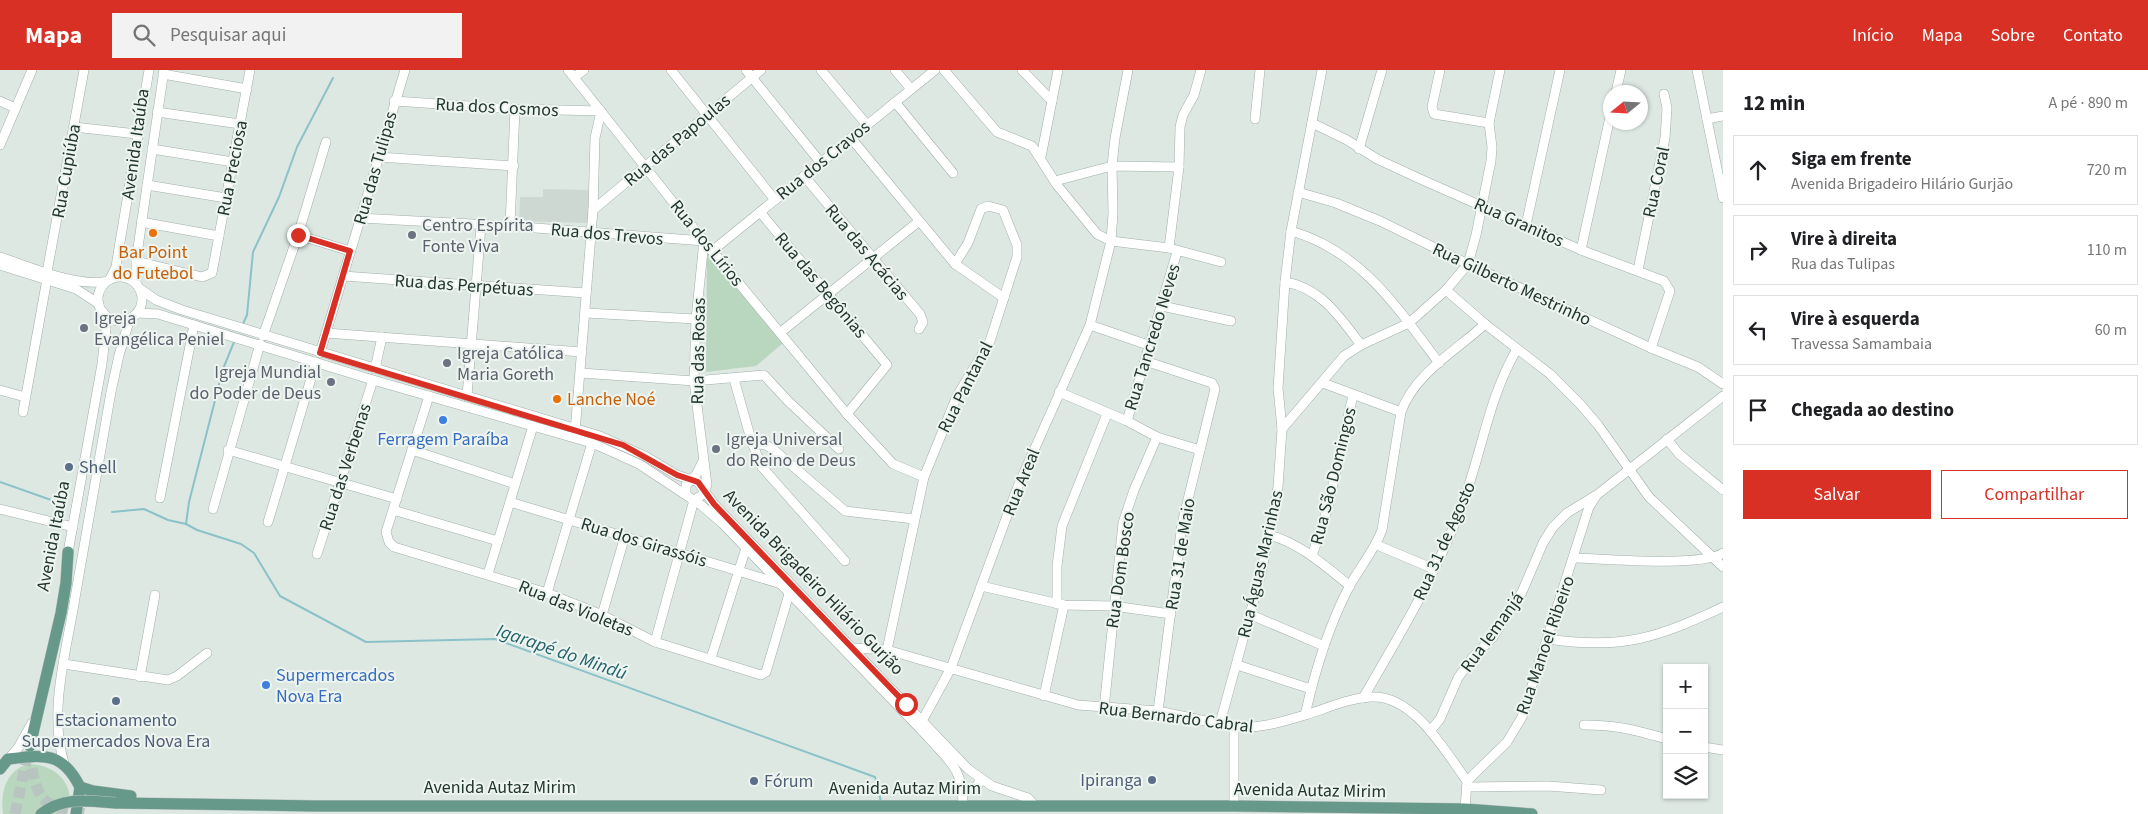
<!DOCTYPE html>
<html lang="pt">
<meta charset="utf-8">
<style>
body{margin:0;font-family:"Source Sans 3",sans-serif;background:#f2f2f2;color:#202124}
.controls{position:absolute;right:15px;bottom:15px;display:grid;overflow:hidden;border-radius:0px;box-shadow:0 1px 4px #0004}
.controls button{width:45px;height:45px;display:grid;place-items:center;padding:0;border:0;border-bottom:1px solid #e0e0e0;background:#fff;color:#202124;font:25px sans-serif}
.compass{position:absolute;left:1603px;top:15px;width:45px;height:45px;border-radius:50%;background:#fff;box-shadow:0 1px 4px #0004;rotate:252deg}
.stop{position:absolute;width:15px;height:15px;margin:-11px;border:4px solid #d93025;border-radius:50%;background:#fff}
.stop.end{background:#d93025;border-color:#fff;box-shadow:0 1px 5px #0008}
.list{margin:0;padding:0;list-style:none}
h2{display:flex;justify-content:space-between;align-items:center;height:65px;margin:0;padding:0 20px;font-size:21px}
h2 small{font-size:16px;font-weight:400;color:#757577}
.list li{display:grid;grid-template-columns:32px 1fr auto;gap:15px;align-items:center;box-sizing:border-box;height:70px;margin:0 10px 10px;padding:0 10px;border:1px solid #e0e0e0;border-radius:0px}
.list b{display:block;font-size:19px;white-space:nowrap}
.list p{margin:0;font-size:16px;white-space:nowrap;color:#757577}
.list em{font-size:16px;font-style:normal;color:#757577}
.actions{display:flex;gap:10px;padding:15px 20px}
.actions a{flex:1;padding:11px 0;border:1px solid #d93025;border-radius:0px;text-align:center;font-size:18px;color:#d93025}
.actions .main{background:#d93025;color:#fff}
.icon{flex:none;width:28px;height:28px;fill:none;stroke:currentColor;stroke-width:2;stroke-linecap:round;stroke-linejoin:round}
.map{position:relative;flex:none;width:1723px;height:744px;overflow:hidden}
header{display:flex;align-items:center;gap:30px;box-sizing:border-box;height:70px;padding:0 25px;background:#d93025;color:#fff}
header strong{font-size:24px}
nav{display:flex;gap:28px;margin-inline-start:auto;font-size:18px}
.search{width:350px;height:45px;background:#f2f2f2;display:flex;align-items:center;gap:12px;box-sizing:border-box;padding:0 18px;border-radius:0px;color:#757577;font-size:19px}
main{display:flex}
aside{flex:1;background:#fff}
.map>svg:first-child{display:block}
</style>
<header>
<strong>Mapa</strong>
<div class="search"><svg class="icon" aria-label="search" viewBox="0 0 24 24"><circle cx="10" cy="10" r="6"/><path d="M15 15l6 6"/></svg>Pesquisar aqui</div>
<nav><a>Início</a><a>Mapa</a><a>Sobre</a><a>Contato</a></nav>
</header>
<main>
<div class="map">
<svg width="1723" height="744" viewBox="0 0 1723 744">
<rect width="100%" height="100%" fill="#dee8e3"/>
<path fill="#cdd8d2" d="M543 119 588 120V153L519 151 520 127H543Z"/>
<g fill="#b9d7bf">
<path d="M712 182 783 273 756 296 706 302 707 183Z"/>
<path d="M27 694C55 693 79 716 66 744H3C0 721 6 702 27 694Z"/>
</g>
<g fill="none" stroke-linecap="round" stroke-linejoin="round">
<g stroke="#8bc2c8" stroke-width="2">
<path d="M242 256 247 245 253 182 279 127 297 77 333 8"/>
<path d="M0 412 54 431 63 430"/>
<path d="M112 442 144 439 168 450 186 454 197 460 241 474 254 483 280 526 366 572 495 569 875 707 881 732"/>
<path d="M186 454 189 432 223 299 234 272"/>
</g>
<g stroke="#b8c4bf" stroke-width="11" stroke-dasharray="11 5.5" stroke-linecap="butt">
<path d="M29 682C37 728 38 737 87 744"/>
<path d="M15 744 27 687"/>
</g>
<g stroke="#a2afa9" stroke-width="10">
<g id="minor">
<path d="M568 0 704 171 847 344 893 394 924 407"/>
<path d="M671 0 775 130"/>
<path d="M746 0 821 93"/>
<path d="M821 0 867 55"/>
<path d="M895 0 911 19"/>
<path d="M944 0 997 62 1032 76 1057 115 1097 164 1111 171 1169 178 1221 192"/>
<path d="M1022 0 1052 31"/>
<path d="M1440 0 1432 37 1434 44 1489 53"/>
<path d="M1697 0 1723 128"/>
<path d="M163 4 247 19"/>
<path d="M574 7 584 0"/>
<path d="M1616 22 1621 0"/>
<path d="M0 31 15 38"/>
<path d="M394 31 515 39 601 41 595 68 593 140 575 362"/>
<path d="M895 32 953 103"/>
<path d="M157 42 240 54"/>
<path d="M1255 49 1260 0"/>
<path d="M1707 49 1723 46"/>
<path d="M1312 53 1347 70 1377 89 1418 108 1581 180 1664 211 1670 221 1651 278"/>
<path d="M74 57 137 64"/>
<path d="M851 68 955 194 1004 228"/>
<path d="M0 75 32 0"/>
<path d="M152 79 233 92"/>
<path d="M1359 79 1382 0"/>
<path d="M378 87 514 96"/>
<path d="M1041 87 1058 0"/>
<path d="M804 106 920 244 923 252 919 259"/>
<path d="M1055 111 1112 96 1179 97"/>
<path d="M147 115 226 128"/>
<path d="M1298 122 1336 133 1380 151 1468 194 1651 278 1698 297 1723 314"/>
<path d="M593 140 761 0"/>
<path d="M760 142 887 295 847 344"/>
<path d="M360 148 510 156 704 171 696 249 694 311 707 415 702 425 694 430 655 572"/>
<path d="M141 152 219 166"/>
<path d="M1526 155 1560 0"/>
<path d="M510 156 515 39"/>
<path d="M1291 161C1361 181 1397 237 1439 293"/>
<path d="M298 165 350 181"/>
<path d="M1169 178 1179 97 1180 57 1183 45 1194 25 1201 0"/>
<path d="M1581 180 1610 47"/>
<path d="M712 181 935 0"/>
<path d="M0 187C28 196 78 218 107 211"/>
<path d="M136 191 202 207 212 203 250 0"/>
<path d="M0 195 76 219 99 234"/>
<path d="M1638 200 1665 68 1667 38 1664 24"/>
<path d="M47 202 84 0"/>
<path d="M343 206 586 223"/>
<circle cx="120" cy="229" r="22"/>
<path d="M110 209 116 197 119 178 149 0"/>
<path d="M1285 212C1321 218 1340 247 1361 275"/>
<path d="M136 213V191L164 0"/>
<path d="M139 218 156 230 182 240 600 366 645 386 677 405 698 412 714 434 968 699 992 716 1028 728 1035 736"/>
<path d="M1446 220 1485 254 1550 304 1580 334 1598 355 1649 427 1723 497"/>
<path d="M1162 236 1231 251"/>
<path d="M137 243 158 244 373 310 592 373 639 394 701 435 722 453 928 667C951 693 963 699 963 736"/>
<path d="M586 243 696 249"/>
<path d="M1090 255 1148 275"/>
<path d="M781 262 918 152"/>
<path d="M326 263 582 282"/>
<path d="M263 266 298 165 326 72"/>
<path d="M320 283 405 0"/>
<path d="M1145 291 1212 313 1215 319 1182 454 1158 641"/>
<path d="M375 299 382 267"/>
<path d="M581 303 694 311 764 305 788 331 839 379"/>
<path d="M734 309 752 373 762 397 845 491"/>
<path d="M1323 313 1401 342"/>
<path d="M0 320 25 327"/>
<path d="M1059 322 1127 351 1157 367 1200 380"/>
<path d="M429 326 386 462 389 472 394 477 547 523 602 545 655 572 761 605 766 602 789 524"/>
<path d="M467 326 481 156"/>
<path d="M23 342 47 209"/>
<path d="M1127 351 1177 182"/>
<path d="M1282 359 1344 286 1361 275 1409 253 1446 220 1468 194 1476 165 1491 91 1492 77 1489 53 1500 0"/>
<path d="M1667 369 1679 384 1723 420"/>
<path d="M752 373 766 375 774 380 845 441 914 449"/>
<path d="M228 380 397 429"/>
<path d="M412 380 515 414"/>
<path d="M686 424V415L696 405 703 391"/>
<path d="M160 428 194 255"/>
<path d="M510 432 778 513"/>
<path d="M0 439 73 457"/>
<path d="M213 439 260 274"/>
<path d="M393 440 498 471"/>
<path d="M268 452 316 292"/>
<path d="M1270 465C1301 474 1325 496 1350 516"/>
<path d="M1377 475 1434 499"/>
<path d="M317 484 373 310"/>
<path d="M1312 486 1328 437 1353 325"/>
<path d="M67 488 102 294 106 259 103 242"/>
<path d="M1575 488C1606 489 1701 497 1723 483"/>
<path d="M488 504 533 356"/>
<path d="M981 516 1064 535 1113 536 1171 544"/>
<path d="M547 523 592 373"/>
<path d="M1057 534V496L1062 456 1107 344"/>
<path d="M1249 544 1324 576"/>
<path d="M602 545 625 466"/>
<path d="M1548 569C1622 580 1657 568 1723 537"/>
<path d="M854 578 887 580 1078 635 1158 641 1234 657C1260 659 1281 652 1305 645 1325 639 1349 628 1371 627 1413 624 1445 681 1467 711L1465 739"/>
<path d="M887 580 924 407 957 326 990 271 1017 187V175L1003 140 988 136 981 139 968 173 955 194"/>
<path d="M711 588 746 478"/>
<path d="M64 594 168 610 177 606 207 583"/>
<path d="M1237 595 1311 619"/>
<path d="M140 607 155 525"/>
<path d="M1044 626 1064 535"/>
<path d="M1363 628C1398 568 1434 508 1459 443 1481 389 1487 330 1517 279"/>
<path d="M1104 639 1123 453 1134 420 1157 367"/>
<path d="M1305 645C1315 601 1328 557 1349 517 1360 497 1374 481 1382 460L1401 342C1415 303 1456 281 1485 254"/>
<path d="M922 651 951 598 1018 416 1090 255 1111 171 1113 143 1112 96 1115 68 1128 0"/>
<path d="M1220 653 1261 504 1278 417 1282 359 1278 318 1285 212 1291 161 1322 0"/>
<path d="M1584 655C1618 655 1635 660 1667 669"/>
<path d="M1430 661 1440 649 1458 608 1472 588 1493 567 1522 522 1543 473 1553 457 1567 443 1598 424 1723 326"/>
<path d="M1704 677 1723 680"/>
<path d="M8 689 18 678 32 653"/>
<path d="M64 693C48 641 67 579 75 528 87 459 99 391 111 322L119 285 130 248"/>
<path d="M1467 711 1507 672 1522 647 1589 437 1596 426"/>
<path d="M1468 717 1548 716 1601 720"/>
<path d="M963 719H974L979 713V708"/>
<path d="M1234 736V657"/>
</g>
</g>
<g stroke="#bcc3c1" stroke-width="12">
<g id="major">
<path d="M30 676 61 543 66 513 68 482"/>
<path d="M0 699 8 689C44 685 62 681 80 717L76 744"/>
<path d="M80 717 93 721 131 726"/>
<path d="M116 733 316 736H1234L1465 739 1532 744"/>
</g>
</g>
<use href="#minor" stroke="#fff" stroke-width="9"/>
<use href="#major" stroke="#67998a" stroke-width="11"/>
<g stroke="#bcc3c1" stroke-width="12" stroke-linecap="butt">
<path id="major-bridge" d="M41 744C64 726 89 731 116 733"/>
</g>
<use href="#major-bridge" stroke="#67998a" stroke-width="11"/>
</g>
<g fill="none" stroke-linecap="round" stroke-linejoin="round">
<path stroke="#d93025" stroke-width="6" d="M298 165 350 181 320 283 623 375 677 405 698 412 714 434 906 634"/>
</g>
<g fill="#e8710a" stroke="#eef5f1" stroke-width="2">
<circle cx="153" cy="163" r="5"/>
<circle cx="557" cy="329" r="5"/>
</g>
<g fill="#6b7280" stroke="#eef5f1" stroke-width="2">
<circle cx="412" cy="165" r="5"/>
<circle cx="84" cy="258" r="5"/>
<circle cx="447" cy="293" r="5"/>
<circle cx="331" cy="312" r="5"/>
<circle cx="716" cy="379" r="5"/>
</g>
<g fill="#3f7fe0" stroke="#eef5f1" stroke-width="2">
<circle cx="443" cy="350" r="5"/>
<circle cx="266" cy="615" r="5"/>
</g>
<g fill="#5c6f8a" stroke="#eef5f1" stroke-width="2">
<circle cx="69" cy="397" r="5"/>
<circle cx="116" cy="631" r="5"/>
<circle cx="1152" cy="710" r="5"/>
<circle cx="754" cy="711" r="5"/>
</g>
<g text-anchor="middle" stroke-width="4" stroke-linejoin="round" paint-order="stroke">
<g font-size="18" fill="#21362f" stroke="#eef5f1">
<text transform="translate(497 37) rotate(3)" y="6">Rua dos Cosmos</text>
<text transform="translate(677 70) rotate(-40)" y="6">Rua das Papoulas</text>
<text transform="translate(135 74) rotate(-82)" y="6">Avenida Itaúba</text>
<text transform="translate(823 90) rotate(-39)" y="6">Rua dos Cravos</text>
<text transform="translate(232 98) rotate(-79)" y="6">Rua Preciosa</text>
<text transform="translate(375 98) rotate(-74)" y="6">Rua das Tulipas</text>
<text transform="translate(66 101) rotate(-80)" y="6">Rua Cupiúba</text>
<text transform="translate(1656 112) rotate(-78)" y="6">Rua Coral</text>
<text transform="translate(1519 152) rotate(24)" y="6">Rua Granitos</text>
<text transform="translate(607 164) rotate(5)" y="6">Rua dos Trevos</text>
<text transform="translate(707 173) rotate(51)" y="6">Rua dos Lírios</text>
<text transform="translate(867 182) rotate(50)" y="6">Rua das Acácias</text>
<text transform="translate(1512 214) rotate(25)" y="6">Rua Gilberto Mestrinho</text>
<text transform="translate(464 215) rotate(4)" y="6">Rua das Perpétuas</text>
<text transform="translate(821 215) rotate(50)" y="6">Rua das Begônias</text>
<text transform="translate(1152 267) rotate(-73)" y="6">Rua Tancredo Neves</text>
<text transform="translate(698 281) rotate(-89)" y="6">Rua das Rosas</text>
<text transform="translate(965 317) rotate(-63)" y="6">Rua Pantanal</text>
<text transform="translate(345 397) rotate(-72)" y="6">Rua das Verbenas</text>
<text transform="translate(1333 406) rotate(-76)" y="6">Rua São Domingos</text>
<text transform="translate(1021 412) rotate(-68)" y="6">Rua Areal</text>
<text transform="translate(53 466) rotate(-79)" y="6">Avenida Itaúba</text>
<text transform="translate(1444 471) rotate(-66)" y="6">Rua 31 de Agosto</text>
<text transform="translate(644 472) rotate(17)" y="6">Rua dos Girassóis</text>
<text transform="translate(1180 484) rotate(-81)" y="6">Rua 31 de Maio</text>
<text transform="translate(1260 494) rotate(-77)" y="6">Rua Águas Marinhas</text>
<text transform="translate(1120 500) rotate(-82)" y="6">Rua Dom Bosco</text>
<text transform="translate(814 512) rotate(46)" y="6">Avenida Brigadeiro Hilário Gurjão</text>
<text transform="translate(576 538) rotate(22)" y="6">Rua das Violetas</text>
<text transform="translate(1492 562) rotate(-54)" y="6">Rua Iemanjá</text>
<text transform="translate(1545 575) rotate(-71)" y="6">Rua Manoel Ribeiro</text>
<text transform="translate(1176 647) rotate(7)" y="6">Rua Bernardo Cabral</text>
<text x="500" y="723">Avenida Autaz Mirim</text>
<text x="905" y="724">Avenida Autaz Mirim</text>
<text transform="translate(1310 720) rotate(1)" y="6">Avenida Autaz Mirim</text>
</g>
<g font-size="18" fill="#5b616d" stroke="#eef5f1" text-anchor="start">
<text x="422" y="161">Centro Espírita<tspan x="422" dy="21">Fonte Viva</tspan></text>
<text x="94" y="254">Igreja<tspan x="94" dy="21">Evangélica Peniel</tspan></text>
<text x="457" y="289">Igreja Católica<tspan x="457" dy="21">Maria Goreth</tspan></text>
<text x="321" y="308" text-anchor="end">Igreja Mundial<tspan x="321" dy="21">do Poder de Deus</tspan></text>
<text x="726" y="375">Igreja Universal<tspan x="726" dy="21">do Reino de Deus</tspan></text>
</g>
<g font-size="18" fill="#c56008" stroke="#eef5f1">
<text x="153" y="188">Bar Point<tspan x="153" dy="21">do Futebol</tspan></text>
<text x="567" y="335" text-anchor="start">Lanche Noé</text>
</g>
<g font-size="18" fill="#366cbe" stroke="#eef5f1">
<text x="443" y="375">Ferragem Paraíba</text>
<text x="276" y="611" text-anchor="start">Supermercados<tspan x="276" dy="21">Nova Era</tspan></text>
</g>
<g font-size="18" fill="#4e5e75" stroke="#eef5f1" text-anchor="start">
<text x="79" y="403">Shell</text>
<text x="116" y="656" text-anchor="middle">Estacionamento<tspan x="116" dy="21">Supermercados Nova Era</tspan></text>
<text x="1142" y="716" text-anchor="end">Ipiranga</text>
<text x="764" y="717">Fórum</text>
</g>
<g font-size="19" font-style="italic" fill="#22626b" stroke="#eef5f1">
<text transform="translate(562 581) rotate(19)" y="7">Igarapé do Mindú</text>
</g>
</g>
</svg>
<div class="controls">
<button>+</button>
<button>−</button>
<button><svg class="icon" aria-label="layers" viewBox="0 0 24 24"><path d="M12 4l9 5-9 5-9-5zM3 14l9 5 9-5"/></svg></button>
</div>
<svg class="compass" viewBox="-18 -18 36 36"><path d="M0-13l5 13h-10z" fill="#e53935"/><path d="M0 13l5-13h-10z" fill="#757577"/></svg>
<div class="stop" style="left:906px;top:634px"></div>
<div class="stop end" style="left:298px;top:165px"></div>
</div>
<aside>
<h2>12 min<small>A pé · 890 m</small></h2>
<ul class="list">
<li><svg class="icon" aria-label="ahead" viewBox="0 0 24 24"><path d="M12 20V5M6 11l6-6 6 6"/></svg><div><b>Siga em frente</b><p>Avenida Brigadeiro Hilário Gurjão</p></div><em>720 m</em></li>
<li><svg class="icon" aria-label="right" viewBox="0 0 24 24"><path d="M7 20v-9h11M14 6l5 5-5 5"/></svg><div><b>Vire à direita</b><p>Rua das Tulipas</p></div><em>110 m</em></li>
<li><svg class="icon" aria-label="left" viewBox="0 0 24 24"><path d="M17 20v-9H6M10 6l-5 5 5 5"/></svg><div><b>Vire à esquerda</b><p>Travessa Samambaia</p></div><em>60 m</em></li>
<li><svg class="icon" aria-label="arrive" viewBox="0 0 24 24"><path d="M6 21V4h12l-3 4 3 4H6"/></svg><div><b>Chegada ao destino</b></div></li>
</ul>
<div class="actions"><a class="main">Salvar</a><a>Compartilhar</a></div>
</aside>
</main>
